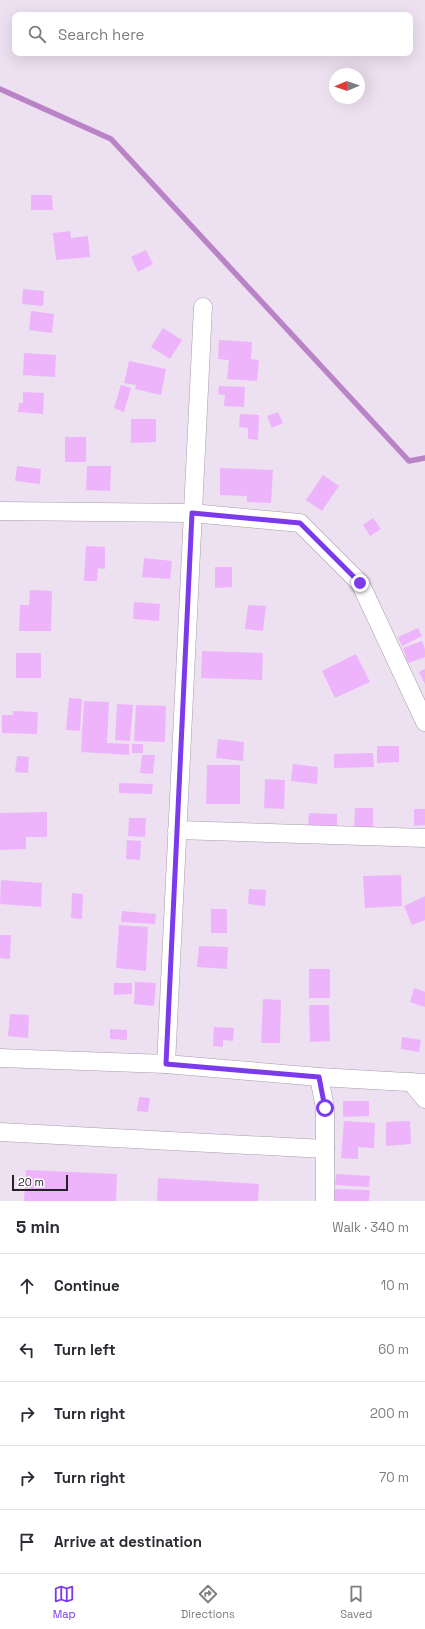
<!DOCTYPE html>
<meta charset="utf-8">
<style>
body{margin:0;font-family:"Space Grotesk",sans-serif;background:#f2f2f3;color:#2b2b33}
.compass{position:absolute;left:329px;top:68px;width:36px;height:36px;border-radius:50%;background:#fff;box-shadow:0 4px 16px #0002;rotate:268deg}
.scale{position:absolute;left:12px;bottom:10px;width:56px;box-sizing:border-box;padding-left:4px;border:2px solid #262128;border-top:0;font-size:11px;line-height:14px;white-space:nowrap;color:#262128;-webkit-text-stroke:3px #fff;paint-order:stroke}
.stop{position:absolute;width:12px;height:12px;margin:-9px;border:3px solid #7c3aed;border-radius:50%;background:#fff}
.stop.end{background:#7c3aed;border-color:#fff;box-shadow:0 1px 4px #0008}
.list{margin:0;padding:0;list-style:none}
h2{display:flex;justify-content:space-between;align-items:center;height:52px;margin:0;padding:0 16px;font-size:17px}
h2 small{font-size:13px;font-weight:400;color:#7c7c81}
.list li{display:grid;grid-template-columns:26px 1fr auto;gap:12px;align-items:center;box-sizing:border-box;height:64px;padding:0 16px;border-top:1px solid #e1e1e2}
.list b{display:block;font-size:15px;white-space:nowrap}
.list em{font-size:13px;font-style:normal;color:#7c7c81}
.icon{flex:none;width:22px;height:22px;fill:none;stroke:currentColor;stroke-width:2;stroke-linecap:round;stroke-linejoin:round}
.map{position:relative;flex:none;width:425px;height:1201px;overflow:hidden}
.search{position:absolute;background:#fff;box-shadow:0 4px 16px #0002;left:12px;right:12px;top:12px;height:44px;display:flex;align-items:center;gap:10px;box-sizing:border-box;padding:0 14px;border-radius:8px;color:#7c7c81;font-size:15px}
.sheet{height:372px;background:#fff}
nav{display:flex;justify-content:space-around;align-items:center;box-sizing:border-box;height:56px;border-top:1px solid #e1e1e2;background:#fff;font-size:11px;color:#7c7c81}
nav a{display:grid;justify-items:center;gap:2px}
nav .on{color:#7c3aed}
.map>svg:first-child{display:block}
</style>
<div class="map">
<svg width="425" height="1201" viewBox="0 0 425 1201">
<rect width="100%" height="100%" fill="#ede0f1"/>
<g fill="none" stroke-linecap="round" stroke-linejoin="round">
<path stroke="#ba83c7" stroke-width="5.5" d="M0 89 111 139 409 461 425 458"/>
</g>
<g fill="#edb4fb">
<path d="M31 195H52L53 210H31Z"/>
<path d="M70 231 71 238 88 236 90 257 56 260 53 233Z"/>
<path d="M146 250 153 264 138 272 131 257Z"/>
<path d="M23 289 44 291 43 306 22 304Z"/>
<path d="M31 311 54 314 52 333 29 330Z"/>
<path d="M163 328 182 340 170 359 151 347Z"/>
<path d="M219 340 252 342 251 359 259 360 257 381 227 379 229 360 218 359Z"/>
<path d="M24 353 56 355 55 377 23 375Z"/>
<path d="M129 361 166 369 161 395 135 389 136 385 124 383Z"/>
<path d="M121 385 131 388 124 412 114 408Z"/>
<path d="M219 386 245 387 244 407 224 406 225 395 218 394Z"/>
<path d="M23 392 44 393 43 414 18 412 19 403H23Z"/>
<path d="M278 412 283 423 272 428 267 416Z"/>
<path d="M240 414 259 415 258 440 248 439V428L239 427Z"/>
<path d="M131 419H156V442L131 443Z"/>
<rect x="65" y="437" width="21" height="25"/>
<path d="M17 466 41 469 40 484 15 481Z"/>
<path d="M87 466H111L110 491 86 490Z"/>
<path d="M220 468 273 470 271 503 247 502V496L220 495Z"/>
<path d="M323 475 339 486 322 511 306 500Z"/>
<path d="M373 518 381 529 370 536 363 525Z"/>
<path d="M86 546 105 547V569L98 568 97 581H84Z"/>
<path d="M144 558 172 561 170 579 142 577Z"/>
<path d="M215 567H232V587L215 588Z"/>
<path d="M30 590 52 591 51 631H19L20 605H29Z"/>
<path d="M134 602 160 604 159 621 133 619Z"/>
<path d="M248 605 266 606 263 631 245 629Z"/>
<path d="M418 628 422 636 402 646 398 637Z"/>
<path d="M422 641 425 649V657L408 663 403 648Z"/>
<path d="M202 651 263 653 262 680 201 678Z"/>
<rect x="16" y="653" width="25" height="25"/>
<path d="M356 654 370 682 335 698 322 671Z"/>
<path d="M425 669V684L419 672Z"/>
<path d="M69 698 82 699 80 731 66 730Z"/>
<path d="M84 701 109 702 107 743 129 744V755L81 752Z"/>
<path d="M117 704 133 705 130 741 115 740Z"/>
<path d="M136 705 166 706 165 742 134 741Z"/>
<path d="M13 711 38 712 37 734 2 733V715H13Z"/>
<path d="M218 739 244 742 243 761 216 758Z"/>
<rect x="132" y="744" width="11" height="9"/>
<path d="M377 746H399V762L377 763Z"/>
<path d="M373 753 374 767 334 768V754Z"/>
<path d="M142 755H155L153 774 140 773Z"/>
<path d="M17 756 29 757 28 773 15 772Z"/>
<path d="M293 764 318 767 317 784 291 781Z"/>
<path d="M207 765H240V804H206Z"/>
<path d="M265 779 285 780 284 809 264 808Z"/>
<path d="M119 783 153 784 152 794 119 793Z"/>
<path d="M355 808H373V830H354Z"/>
<path d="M414 809H425V825L414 826Z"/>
<path d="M47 812V837H26V849L0 850V813Z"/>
<path d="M309 813 337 814V828L308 826Z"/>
<path d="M129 818H146L145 837 128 836Z"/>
<path d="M127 840 141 841 140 860 126 859Z"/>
<path d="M401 875 402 906 365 908 363 876Z"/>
<path d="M1 880 42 883 41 907 0 904Z"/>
<path d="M249 889 266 890 265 906 248 904Z"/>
<path d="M72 893 83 894 82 919 71 918Z"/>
<path d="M425 896V920L412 925 404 906Z"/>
<rect x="211" y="909" width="16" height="24"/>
<path d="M122 911 156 914 155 924 121 922Z"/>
<path d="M119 925 148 927 146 971 116 968Z"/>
<path d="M0 935H11L10 959 0 958Z"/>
<path d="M199 946 228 947 227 969 197 967Z"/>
<rect x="309" y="969" width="21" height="29"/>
<path d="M135 982 156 983 154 1006 134 1004Z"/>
<path d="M114 983H132V994L114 995Z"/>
<path d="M414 988 425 992V1007L410 1002Z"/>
<path d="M263 999 281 1000 280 1043H261Z"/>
<path d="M309 1005H329L330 1041 310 1042Z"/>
<path d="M10 1014 29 1015 28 1038 8 1036Z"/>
<path d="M214 1027 234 1028 233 1041 223 1040V1047L213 1046Z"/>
<path d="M110 1029 127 1030V1040L110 1039Z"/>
<path d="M402 1037 421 1040 419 1052 401 1049Z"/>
<path d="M139 1097 150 1098 148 1112 137 1111Z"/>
<path d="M343 1101H369V1116L343 1117Z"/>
<path d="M344 1121 375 1123 374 1148 358 1147V1159L341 1158Z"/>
<path d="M410 1121 411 1144 386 1146V1122Z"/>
<path d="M26 1170 117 1174 116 1201H24Z"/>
<path d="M336 1174 370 1176 369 1187 335 1185Z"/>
<path d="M158 1178 259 1184 258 1201H157Z"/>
<path d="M335 1189 370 1190 369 1201H334Z"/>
</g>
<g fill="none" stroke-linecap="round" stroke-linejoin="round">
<g stroke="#a89cab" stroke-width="19">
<g id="minor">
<path d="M0 511 192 513 300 523 360 583 425 722"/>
<path d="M177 830 425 838"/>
<path d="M0 1058 166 1064 319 1077 425 1083"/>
<path d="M166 1064 203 307"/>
<path d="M319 1077 325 1108V1201"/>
<path d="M411 1082 425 1099"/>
<path d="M0 1132 325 1149"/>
</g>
</g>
<use href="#minor" stroke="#fff" stroke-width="18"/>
</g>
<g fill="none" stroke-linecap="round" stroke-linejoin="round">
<path stroke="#7c3aed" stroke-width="5" d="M325 1108 319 1077 166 1064 192 513 300 523 360 583"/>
</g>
</svg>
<svg class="compass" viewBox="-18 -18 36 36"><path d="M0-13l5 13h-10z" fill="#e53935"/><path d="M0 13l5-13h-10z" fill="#7c7c81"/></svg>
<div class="scale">20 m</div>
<div class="stop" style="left:325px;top:1108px"></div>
<div class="stop end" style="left:360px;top:583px"></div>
<div class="search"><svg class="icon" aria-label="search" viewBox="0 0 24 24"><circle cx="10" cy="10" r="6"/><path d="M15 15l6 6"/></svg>Search here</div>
</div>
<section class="sheet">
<h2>5 min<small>Walk · 340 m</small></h2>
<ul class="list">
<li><svg class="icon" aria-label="ahead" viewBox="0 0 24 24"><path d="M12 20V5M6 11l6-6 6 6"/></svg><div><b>Continue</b></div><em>10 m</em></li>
<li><svg class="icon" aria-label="left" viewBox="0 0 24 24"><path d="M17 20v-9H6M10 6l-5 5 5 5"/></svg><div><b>Turn left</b></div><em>60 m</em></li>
<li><svg class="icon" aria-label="right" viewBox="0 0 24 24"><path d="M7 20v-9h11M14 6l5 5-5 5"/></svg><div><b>Turn right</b></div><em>200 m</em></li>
<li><svg class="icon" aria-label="right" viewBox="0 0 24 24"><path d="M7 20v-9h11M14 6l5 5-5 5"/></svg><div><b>Turn right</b></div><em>70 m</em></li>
<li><svg class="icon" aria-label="arrive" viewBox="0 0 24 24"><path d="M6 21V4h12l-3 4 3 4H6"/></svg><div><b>Arrive at destination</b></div></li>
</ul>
</section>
<nav>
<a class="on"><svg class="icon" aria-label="map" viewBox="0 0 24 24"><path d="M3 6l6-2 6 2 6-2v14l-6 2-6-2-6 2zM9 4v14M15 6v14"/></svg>Map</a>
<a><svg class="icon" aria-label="directions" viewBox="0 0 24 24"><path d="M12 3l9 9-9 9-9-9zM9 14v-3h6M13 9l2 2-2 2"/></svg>Directions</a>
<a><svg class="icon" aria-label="saved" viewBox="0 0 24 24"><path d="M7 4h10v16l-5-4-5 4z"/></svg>Saved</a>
</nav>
